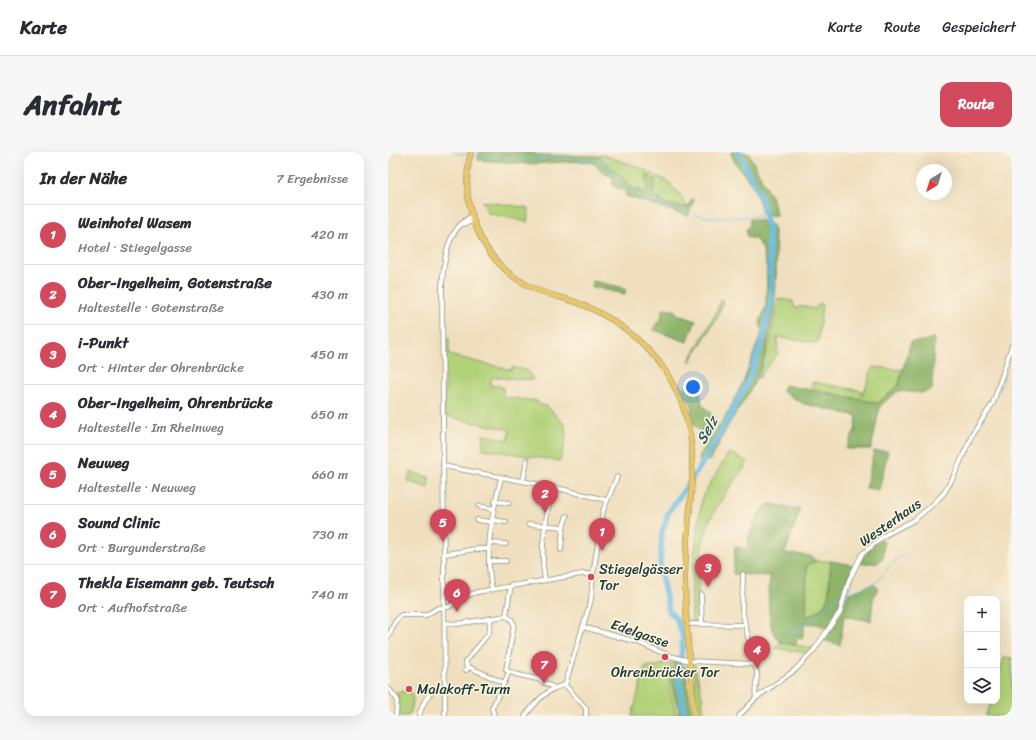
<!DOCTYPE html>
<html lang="de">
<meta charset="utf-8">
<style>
body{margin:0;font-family:Sriracha,sans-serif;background:#f7f7f7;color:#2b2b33}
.controls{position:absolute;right:12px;bottom:12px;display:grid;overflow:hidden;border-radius:8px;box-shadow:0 4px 16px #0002}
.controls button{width:36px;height:36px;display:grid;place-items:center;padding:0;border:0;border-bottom:1px solid #e1e1e2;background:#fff;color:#2b2b33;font:20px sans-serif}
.compass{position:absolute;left:528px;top:12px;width:36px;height:36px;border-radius:50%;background:#fff;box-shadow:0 4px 16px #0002;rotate:218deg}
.you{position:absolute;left:305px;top:235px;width:14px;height:14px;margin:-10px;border:3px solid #fff;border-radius:50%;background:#1a73e8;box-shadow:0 0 0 6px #1a73e833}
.badge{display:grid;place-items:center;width:26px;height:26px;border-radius:50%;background:#d1495b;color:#fff;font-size:13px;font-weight:700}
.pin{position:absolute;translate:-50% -33px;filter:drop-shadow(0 1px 2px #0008)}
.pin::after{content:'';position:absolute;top:21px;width:14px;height:12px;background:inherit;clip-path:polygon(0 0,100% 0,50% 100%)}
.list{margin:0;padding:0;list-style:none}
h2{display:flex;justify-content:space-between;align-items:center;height:52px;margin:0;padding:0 16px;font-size:17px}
h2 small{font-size:13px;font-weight:400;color:#7c7c81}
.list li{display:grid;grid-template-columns:26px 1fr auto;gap:12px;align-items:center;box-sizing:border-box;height:60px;padding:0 16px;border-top:1px solid #e1e1e2}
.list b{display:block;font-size:15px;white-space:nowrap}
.list p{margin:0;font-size:13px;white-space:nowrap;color:#7c7c81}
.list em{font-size:13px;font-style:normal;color:#7c7c81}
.icon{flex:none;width:22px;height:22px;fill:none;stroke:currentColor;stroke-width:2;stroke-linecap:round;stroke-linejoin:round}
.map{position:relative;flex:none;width:624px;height:564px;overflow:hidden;border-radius:12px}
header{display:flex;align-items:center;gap:24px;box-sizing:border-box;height:56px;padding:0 20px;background:#fff;border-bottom:1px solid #e1e1e2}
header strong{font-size:19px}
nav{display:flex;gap:22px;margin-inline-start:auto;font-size:14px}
.intro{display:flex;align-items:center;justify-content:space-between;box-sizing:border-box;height:96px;padding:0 24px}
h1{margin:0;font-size:28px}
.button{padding:10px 18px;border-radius:12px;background:#d1495b;color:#fff;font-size:14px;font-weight:700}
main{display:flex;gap:24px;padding:0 24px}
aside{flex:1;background:#fff;border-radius:12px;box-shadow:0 4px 16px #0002}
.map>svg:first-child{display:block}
</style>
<header>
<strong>Karte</strong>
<nav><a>Karte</a><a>Route</a><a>Gespeichert</a></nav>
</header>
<div class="intro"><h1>Anfahrt</h1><a class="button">Route</a></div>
<main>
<aside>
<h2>In der Nähe<small>7 Ergebnisse</small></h2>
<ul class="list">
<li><span class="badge">1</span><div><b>Weinhotel Wasem</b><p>Hotel · Stiegelgasse</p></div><em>420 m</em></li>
<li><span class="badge">2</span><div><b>Ober-Ingelheim, Gotenstraße</b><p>Haltestelle · Gotenstraße</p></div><em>430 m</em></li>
<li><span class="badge">3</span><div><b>i-Punkt</b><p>Ort · Hinter der Ohrenbrücke</p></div><em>450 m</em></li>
<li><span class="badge">4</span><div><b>Ober-Ingelheim, Ohrenbrücke</b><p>Haltestelle · Im Rheinweg</p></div><em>650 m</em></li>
<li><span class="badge">5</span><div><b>Neuweg</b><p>Haltestelle · Neuweg</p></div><em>660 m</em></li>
<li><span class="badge">6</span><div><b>Sound Clinic</b><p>Ort · Burgunderstraße</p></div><em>730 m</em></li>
<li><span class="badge">7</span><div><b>Thekla Eisemann geb. Teutsch</b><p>Ort · Aufhofstraße</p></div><em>740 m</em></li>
</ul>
</aside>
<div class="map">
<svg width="624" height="564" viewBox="0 0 624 564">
<rect width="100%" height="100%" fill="#fcf5e5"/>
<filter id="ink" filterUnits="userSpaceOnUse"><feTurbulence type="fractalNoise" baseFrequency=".025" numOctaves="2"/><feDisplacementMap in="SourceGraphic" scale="8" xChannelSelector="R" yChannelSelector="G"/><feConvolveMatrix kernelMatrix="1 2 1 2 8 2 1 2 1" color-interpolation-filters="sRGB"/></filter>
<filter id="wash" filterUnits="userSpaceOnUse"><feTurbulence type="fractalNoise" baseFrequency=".012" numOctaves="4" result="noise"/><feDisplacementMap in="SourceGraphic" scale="16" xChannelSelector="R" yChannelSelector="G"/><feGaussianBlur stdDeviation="0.9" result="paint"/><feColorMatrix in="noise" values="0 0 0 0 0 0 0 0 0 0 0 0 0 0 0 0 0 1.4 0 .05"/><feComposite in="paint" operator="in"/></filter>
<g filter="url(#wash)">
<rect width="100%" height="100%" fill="#f0dfbe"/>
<g fill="#b2d279" stroke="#688856">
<path d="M215 3 251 15 282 31 283 34 291 41 299 56 280 52 264 43 259 23V41L246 37 211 4Z"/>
<path d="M94 49 141 56 139 70 100 61Z"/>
<path d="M336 147 329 166 302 210 301 209 326 165 333 148Z"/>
<path d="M390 147 405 149 406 155 408 156 415 154 427 157 431 152H434L430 190 427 191 389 185 390 201 370 227 384 181Z"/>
<path d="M57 186H61V203L123 218 124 215 140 219 145 228 104 225 102 233 115 235V245L149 249 152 253 159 254 176 272C181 282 175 299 172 309L95 297V283L120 288 122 278 57 264Z"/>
<path d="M485 215 515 218 510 234 490 251 473 248Z"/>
<path d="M425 230 475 239 471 247 423 237Z"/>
<path d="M342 301 360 310C347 330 330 348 321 370 309 401 310 435 309 469L304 470V422L314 345 340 302Z"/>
<path d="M22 320 41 325 40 336 20 329Z"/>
<path d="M428 409H443C439 435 447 455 418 465L419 413Z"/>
<path d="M393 490 425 496 421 501 387 496Z"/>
<path d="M616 505 624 506V564H597L604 549H609V531Z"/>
<path d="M275 508 284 511 281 535 289 564H244L257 515 274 513Z"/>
<path d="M307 513 314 545 316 564H308L306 514Z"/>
<path d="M18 539H23C27 547 24 556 21 564H11V547L8 541Z"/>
</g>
<g fill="#8db469" stroke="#56784e">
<path d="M91 0H143L150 3 211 4 246 37 259 40V23L268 28 264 43 280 52 299 56 304 47 306 48 300 64 238 44 237 39 225 34V25L216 21 205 11 194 9 141 12 90 8Z"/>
<path d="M343 0H356L361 2 386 51 388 63 378 64 374 62C372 51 368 38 361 29 355 19 345 12 343 0Z"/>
<path d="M362 67 380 70 385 74C393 122 386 187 366 231 359 245 350 257 342 270 335 283 329 296 322 308L311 310 312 303 339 262 356 228 374 179 372 169 378 155 379 117 374 95 367 87 359 85 358 77 361 74Z"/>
<path d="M205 129 237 136V142L204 135Z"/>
<path d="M276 156 288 159V162L308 169 299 190 266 178 270 169 272 170Z"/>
<path d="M546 185 544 238 534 241 510 239 492 254 483 297H458L467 278 469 264 416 252 394 239 396 233 490 251 510 234 523 190 537 189Z"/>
<path d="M299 234 308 237 312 240 314 252 324 263 327 271 319 280C304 279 302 265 304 253L294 242 296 236Z"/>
<path d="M486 299H500L491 338 478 336Z"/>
<path d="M382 352 412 357 397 401 423 404 428 409 419 413 418 465C447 456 440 434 443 409L465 413 451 459 439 476 429 472 417 471 414 487 409 486 408 493C404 492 397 492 393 490 377 481 381 440 382 424L345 422 347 395 359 397C361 382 367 359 382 352Z"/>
<path d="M493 387 496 390 495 405 490 411H470L486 392Z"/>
<path d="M485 432 490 436 485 446 483 469 456 464 452 493 435 488 453 462 461 441Z"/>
<path d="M286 510 295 512 297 514 304 564H290L291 560 283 533Z"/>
</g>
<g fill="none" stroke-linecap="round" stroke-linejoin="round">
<g stroke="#69bce5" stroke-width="1">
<path d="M65 0 79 3"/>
<path d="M85 4 143 8 168 4 207 9 212 7 219 10 229 25 251 44 280 56 302 62"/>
<path d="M306 63 328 66 377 64"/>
<path d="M622 205 624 200"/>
<path d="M615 229 617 221"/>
<path d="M611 240 614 230"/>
<path d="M594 271 598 266"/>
<path d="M496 386 522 372"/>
<path d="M462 433 465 425"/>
<path d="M460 441 462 434"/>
<path d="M458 442 488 431 507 408 515 403"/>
<path d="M457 450 459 443"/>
<path d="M369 512 401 482 424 468 441 455 451 444 455 443"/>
</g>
<path stroke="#69bce5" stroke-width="5.5" d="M297 564 291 526 295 486 289 468 281 459 274 427 272 411 274 381 280 361 314 312 336 275 361 227 376 183 384 146 380 76 374 48 350 0"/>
</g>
</g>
<g filter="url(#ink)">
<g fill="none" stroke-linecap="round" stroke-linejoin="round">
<g stroke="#888e79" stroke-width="5.5">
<g id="minor">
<path d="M72 73 85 69"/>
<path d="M55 314 165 335 218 348"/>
<path d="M135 329 139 308"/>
<path d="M107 349 121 351"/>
<path d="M91 354 106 357"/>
<path d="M89 368 104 370"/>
<path d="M105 368 118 370"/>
<path d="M141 372 175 375"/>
<path d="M102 391 118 392"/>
<path d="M173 398 175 375 179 364"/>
<path d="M57 402 88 397H101"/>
<path d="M101 409H118"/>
<path d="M355 422 354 458 366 512C373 522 365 535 368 546"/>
<path d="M157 428C151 397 158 364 165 335"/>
<path d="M104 437C96 400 104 362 113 326"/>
<path d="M313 442 314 472"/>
<path d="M118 464 123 433"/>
<path d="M57 471 69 472 118 464 123 467 126 472 118 518 127 522 149 527 165 535"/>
<path d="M303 472 357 473"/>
<path d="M195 475 249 490 282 504 302 509 366 512"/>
<path d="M0 485 7 470 13 463H38L50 456 61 455 71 447 89 440 194 422H205"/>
<path d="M81 515 116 531 121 520"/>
<path d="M78 518 81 515 78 513V509L101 481 103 466"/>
<path d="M177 533 203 448 205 422 215 359 229 325"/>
<path d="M177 533 198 556V564"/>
<path d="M0 536 9 547 8 564"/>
<path d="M31 564C35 551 41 535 58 534"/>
<path d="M57 564 54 134C56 108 58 78 84 64"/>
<path d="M106 564 104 556 116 531"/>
<path d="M137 564C148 550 159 536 177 533"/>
<path d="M351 564 368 546 407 518 426 498 452 460 461 428 474 402 497 383 526 368 543 354 556 341 566 324 584 283 605 251 624 193"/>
</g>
</g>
<g stroke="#888e79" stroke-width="6">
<path id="major" d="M83 0C70 51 92 108 139 133 155 142 173 145 190 151 221 163 250 184 271 210 324 282 298 345 297 426 297 472 303 518 306 564"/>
</g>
<use href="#minor" stroke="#fff" stroke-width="4"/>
<use href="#major" stroke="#eac769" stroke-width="5"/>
</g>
</g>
<g fill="#d1495b" stroke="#fcf5e5" stroke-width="1.5">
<circle cx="203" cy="425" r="4"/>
<circle cx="277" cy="505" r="4"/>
<circle cx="21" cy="537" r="4"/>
</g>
<g text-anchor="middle" stroke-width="3" stroke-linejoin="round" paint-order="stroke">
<g font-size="14" fill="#1f3d34" stroke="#fcf5e5">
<text transform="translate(502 370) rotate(-35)" y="5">Westerhaus</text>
<text transform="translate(252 481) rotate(19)" y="5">Edelgasse</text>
</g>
<g font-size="14" fill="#1f3d34" stroke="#fcf5e5" text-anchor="start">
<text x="211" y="422">Stiegelgässer<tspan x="211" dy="16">Tor</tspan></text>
<text x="277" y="525" text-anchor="middle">Ohrenbrücker Tor</text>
<text x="29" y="542">Malakoff-Turm</text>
</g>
<g font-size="15" font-style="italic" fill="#325d60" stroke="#fcf5e5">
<text transform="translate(319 278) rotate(-61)" y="5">Selz</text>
</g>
</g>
</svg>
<div class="controls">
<button>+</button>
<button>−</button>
<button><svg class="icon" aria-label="layers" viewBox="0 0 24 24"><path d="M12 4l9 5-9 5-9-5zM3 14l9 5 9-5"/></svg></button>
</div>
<svg class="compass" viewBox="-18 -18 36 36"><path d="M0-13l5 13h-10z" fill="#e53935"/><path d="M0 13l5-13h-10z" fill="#7c7c81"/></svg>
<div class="you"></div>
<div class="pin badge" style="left:214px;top:399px">1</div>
<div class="pin badge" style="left:157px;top:361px">2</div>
<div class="pin badge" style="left:320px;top:435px">3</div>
<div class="pin badge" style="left:369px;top:517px">4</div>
<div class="pin badge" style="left:55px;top:390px">5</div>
<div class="pin badge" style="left:69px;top:460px">6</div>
<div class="pin badge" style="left:156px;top:532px">7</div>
</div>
</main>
